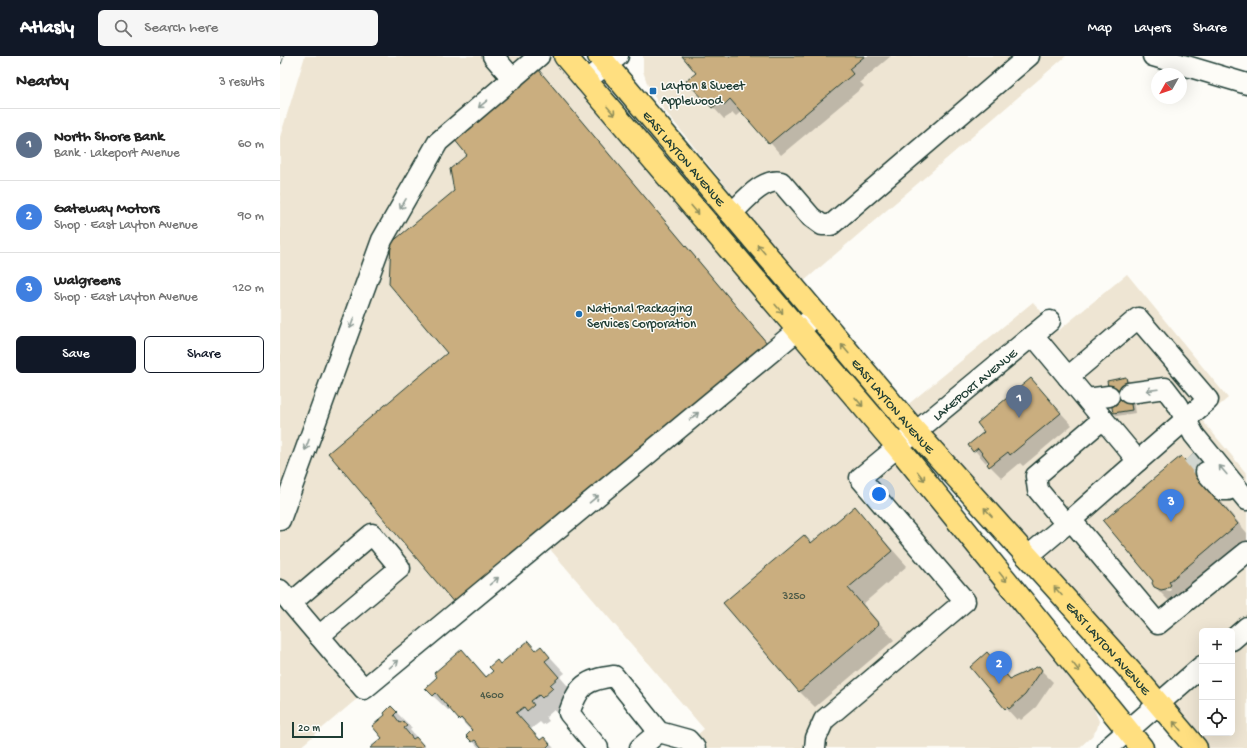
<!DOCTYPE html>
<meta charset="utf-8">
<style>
body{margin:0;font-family:"Gochi Hand",sans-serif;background:#f6f6f6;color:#222}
.controls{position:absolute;right:12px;bottom:12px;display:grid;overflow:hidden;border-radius:6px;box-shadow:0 4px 16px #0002}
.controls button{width:36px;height:36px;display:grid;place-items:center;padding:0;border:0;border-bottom:1px solid #e0e0e0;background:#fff;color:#222;font:20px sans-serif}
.compass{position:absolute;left:871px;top:12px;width:36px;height:36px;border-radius:50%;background:#fff;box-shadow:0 4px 16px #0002;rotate:230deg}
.scale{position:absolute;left:12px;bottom:10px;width:51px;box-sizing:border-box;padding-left:4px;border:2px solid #1f3d34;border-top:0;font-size:11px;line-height:14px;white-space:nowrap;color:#1f3d34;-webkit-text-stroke:3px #fdfcf7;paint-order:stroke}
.you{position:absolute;left:599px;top:438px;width:14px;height:14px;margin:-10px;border:3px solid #fff;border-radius:50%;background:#1a73e8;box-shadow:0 0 0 6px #1a73e833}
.badge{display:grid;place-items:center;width:26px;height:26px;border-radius:50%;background:#111827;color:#fff;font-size:13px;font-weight:700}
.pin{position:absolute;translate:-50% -33px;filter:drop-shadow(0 1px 2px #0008)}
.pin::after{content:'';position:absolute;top:21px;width:14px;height:12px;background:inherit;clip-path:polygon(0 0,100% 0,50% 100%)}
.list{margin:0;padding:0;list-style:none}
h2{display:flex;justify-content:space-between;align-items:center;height:52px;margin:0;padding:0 16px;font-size:17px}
h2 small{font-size:13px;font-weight:400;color:#767676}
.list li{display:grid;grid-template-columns:26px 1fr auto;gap:12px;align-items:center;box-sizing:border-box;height:72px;padding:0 16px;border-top:1px solid #e0e0e0}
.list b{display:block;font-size:15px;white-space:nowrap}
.list p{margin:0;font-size:13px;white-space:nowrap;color:#767676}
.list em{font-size:13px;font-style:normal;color:#767676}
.actions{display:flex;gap:8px;padding:12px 16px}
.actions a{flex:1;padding:9px 0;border:1px solid #111827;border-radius:6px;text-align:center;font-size:14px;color:#111827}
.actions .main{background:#111827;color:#fff}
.icon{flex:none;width:22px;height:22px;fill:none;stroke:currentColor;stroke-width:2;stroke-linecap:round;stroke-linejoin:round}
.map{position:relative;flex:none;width:967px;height:692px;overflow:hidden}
header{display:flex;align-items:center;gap:24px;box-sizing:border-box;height:56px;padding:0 20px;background:#111827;color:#fff}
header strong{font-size:19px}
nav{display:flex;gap:22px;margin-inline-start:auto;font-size:14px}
.search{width:280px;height:36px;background:#f6f6f6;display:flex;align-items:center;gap:10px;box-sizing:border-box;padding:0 14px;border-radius:6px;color:#767676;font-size:15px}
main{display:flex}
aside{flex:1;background:#fff}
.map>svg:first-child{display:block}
</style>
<header>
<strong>Atlasly</strong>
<div class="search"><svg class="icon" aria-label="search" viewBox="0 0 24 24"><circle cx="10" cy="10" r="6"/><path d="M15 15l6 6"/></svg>Search here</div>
<nav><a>Map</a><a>Layers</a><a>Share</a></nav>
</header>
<main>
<aside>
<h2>Nearby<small>3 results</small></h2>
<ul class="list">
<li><span class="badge" style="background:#5c6f8a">1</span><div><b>North Shore Bank</b><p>Bank · Lakeport Avenue</p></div><em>60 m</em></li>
<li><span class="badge" style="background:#3f7fe0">2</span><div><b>Gateway Motors</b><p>Shop · East Layton Avenue</p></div><em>90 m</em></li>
<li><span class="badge" style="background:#3f7fe0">3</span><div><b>Walgreens</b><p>Shop · East Layton Avenue</p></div><em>120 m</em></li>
</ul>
<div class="actions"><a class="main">Save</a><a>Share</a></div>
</aside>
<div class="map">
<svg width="967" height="692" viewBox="0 0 967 692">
<rect width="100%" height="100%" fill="#fdfcf7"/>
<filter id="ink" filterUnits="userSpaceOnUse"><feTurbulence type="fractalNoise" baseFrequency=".025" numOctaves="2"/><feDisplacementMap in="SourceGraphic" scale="8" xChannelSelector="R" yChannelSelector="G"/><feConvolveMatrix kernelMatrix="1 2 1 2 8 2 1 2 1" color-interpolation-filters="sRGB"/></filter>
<g filter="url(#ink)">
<g fill="#eee5d3" fill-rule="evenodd">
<path d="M25 0H270L690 493 812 648 819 665 817 673 812 680 799 692H402L424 673 263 485 19 692H0V81Z"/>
<path d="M363 0H786L523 226 377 45 368 30 363 15Z"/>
<path d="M847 218 948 342 922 364 967 418V692H916L620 355 753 246 778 275ZM922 575H952V677H922Z"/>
</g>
<g fill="#0003" fill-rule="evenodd">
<path d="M403 0H611L580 26 584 30 501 99 462 55 456 60 453 57 444 63 433 51 417 17Z"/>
<path d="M258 14 269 26 498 300 169 297 175 135 189 99Z"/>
<path d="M846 322 850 326 855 357 837 360 834 357Z"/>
<path d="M751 324 792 369 743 410 740 407 722 422 708 408 711 406 709 404 706 407 690 389 706 376Z"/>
<path d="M934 437 967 477V489L890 546 875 531ZM879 531 891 533 890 535 882 533Z"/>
<path d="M575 452 627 510 583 548 614 584 535 651 520 636 445 547 532 488Z"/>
<path d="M261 591 285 617 280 621 294 637 288 648 278 657 274 654 266 661 269 665 263 669 260 666 251 673 261 684 264 682 274 692H199L188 680 192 676 171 653 169 655 153 640 159 622 182 594 207 621 221 609 257 595Z"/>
<path d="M707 597 731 623 759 612 773 626 756 651 741 664 739 662 737 664 726 652Z"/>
<path d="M111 651 132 672 130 674 146 692H92L103 682 107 659Z"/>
</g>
<g fill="#caae7f" stroke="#1f3d34">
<path d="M402 0H585L569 13 573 18 489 88 450 43 444 49 441 45 432 52 406 25 416 17Z"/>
<path d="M258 13 487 287 175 548 48 397 167 297 109 228 111 187 174 135 170 113 187 99 174 83Z"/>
<path d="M846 321 852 354 833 357 827 325Z"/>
<path d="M751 322 781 357 730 399 728 396 709 411 707 408 709 406 698 392 693 396 688 389 704 376 697 367Z"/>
<path d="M916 396 930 412 919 421 958 468 889 526 891 529 886 533 881 534 874 531 872 527 873 525 823 465 901 400 906 405Z"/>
<path d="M575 450 612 495 568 532 599 568 519 636 443 547 524 479 531 487Z"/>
<path d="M248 585 256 594 261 590 270 601 265 605 279 621 270 629 273 632 262 642 259 639 251 645 254 649 247 655 244 651 236 657 260 684 264 681 270 688 266 692H202L195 684 192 686 186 680 192 674 181 662 179 664 156 637 153 640 145 632 157 621 154 617 182 593 206 621 213 615 209 611 217 604 220 608Z"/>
<path d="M707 596 730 623 759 610 762 614 745 639 729 653 727 651 725 653 690 611Z"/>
<path d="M111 650 117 656 114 659 120 667 123 665 127 670 124 672 133 683 136 681 143 689 142 692H90L102 682 92 670 105 659 104 657Z"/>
</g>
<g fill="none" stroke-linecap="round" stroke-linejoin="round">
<path stroke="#d1d6d0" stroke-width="20" stroke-dasharray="20 10" stroke-linecap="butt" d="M912 399 926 416"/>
<g stroke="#1f3d34" stroke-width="23">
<g id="minor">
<path d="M213 0 233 23"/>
<path d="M873 0 967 28"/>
<path d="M305 25 338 0"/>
<path d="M451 158C463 147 482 122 501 126L531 161 542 169H551L749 0"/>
<path d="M753 279 858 405 791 464"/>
<path d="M788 321 858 262 928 344 858 405"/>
<path d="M849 337 885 332 898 349 914 379 967 444"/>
<path d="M807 343 829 340"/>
<path d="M926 416 942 434H948"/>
<path d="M0 464 102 184 158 86 259 0"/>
<path d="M786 468 758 434 756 420 823 363"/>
<path d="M747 501 791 464 878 568 967 496"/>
<path d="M0 534 84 633 536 259"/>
<path d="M11 547 92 478 120 512 39 580"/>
<path d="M952 584 967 571"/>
<path d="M318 692 289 657C299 629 305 624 334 620L379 676 408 684 415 692"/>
<path d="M360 692 379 676"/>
<path id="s1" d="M535 692 536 682 544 664 685 545 580 422 770 265"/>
<path d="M828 692 922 610"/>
</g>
</g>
<g stroke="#1f3d34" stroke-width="25">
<g id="major">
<path d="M285 0 617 390 862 692"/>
<path id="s2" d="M319 0 635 375 861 627 916 692"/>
</g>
</g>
<use href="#minor" stroke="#fdfcf7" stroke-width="20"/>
<use href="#major" stroke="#ffdf80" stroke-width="22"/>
<g stroke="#1f3d34" stroke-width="4.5">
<path id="rail" d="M0 6 2 0"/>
</g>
<use href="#rail" stroke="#fdfcf7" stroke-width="3" stroke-dasharray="9" stroke-linecap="butt"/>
</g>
<defs><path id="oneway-shaft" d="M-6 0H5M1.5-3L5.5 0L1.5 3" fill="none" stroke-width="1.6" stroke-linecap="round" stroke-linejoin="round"/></defs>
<g stroke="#8e9c96">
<use href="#oneway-shaft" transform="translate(203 48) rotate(140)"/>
<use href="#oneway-shaft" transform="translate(123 148) rotate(120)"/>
<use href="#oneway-shaft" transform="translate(72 267) rotate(110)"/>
<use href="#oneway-shaft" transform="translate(872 334) rotate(173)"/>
<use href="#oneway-shaft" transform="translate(414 360) rotate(-40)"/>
<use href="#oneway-shaft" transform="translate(27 389) rotate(110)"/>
<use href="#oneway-shaft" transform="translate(943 414) rotate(-130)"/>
<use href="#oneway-shaft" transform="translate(314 443) rotate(-40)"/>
<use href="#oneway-shaft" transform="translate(214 525) rotate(-40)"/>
<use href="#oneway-shaft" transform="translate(114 608) rotate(-40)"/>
</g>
<g stroke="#8f8e5a">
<use href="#oneway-shaft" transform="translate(331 55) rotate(49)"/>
<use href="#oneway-shaft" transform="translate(415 154) rotate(50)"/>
<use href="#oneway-shaft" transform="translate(481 193) rotate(-130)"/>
<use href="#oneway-shaft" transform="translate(499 253) rotate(50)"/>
<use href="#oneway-shaft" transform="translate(565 293) rotate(-130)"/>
<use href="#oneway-shaft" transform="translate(579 346) rotate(49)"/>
<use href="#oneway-shaft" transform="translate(641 420) rotate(51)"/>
<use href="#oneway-shaft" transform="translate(708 456) rotate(-132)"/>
<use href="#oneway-shaft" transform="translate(723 521) rotate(51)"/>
<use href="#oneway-shaft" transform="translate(778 535) rotate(-132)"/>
<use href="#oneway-shaft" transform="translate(796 611) rotate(51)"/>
<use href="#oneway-shaft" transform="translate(897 670) rotate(-130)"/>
</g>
</g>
<g fill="#1f6fb2" stroke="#fdfcf7" stroke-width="1.5">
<rect x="369" y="31" width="8" height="8" rx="2"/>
<circle cx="299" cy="258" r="4"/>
</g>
<g text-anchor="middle" stroke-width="3" stroke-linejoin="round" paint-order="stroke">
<g font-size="11" fill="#4a5947">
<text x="514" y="543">3250</text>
<text x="212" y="642">4600</text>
</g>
<g font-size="13" fill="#1f3d34" stroke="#fdfcf7" text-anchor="start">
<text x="381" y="33">Layton &amp; Sweet<tspan x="381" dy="15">Applewood</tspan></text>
<text x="307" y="256">National Packaging<tspan x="307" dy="15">Services Corporation</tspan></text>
</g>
<g font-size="13" fill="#1f3d34" stroke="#fdfcf7">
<text dy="5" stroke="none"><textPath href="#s2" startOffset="133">EAST LAYTON AVENUE</textPath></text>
<text dy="5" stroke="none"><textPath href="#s1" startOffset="524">LAKEPORT AVENUE</textPath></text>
<text dy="5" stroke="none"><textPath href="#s2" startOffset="457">EAST LAYTON AVENUE</textPath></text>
<text dy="5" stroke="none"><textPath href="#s2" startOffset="781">EAST LAYTON AVENUE</textPath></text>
</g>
</g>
</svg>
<div class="controls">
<button>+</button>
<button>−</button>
<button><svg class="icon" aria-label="locate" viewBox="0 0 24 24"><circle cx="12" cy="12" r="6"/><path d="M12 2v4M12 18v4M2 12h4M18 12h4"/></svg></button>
</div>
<svg class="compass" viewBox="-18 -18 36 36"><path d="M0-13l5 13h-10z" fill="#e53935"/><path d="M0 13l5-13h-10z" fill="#767676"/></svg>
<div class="scale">20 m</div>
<div class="you"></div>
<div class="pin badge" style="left:739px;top:362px;background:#5c6f8a">1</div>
<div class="pin badge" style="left:719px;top:628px;background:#3f7fe0">2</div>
<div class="pin badge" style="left:891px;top:466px;background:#3f7fe0">3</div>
</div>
</main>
